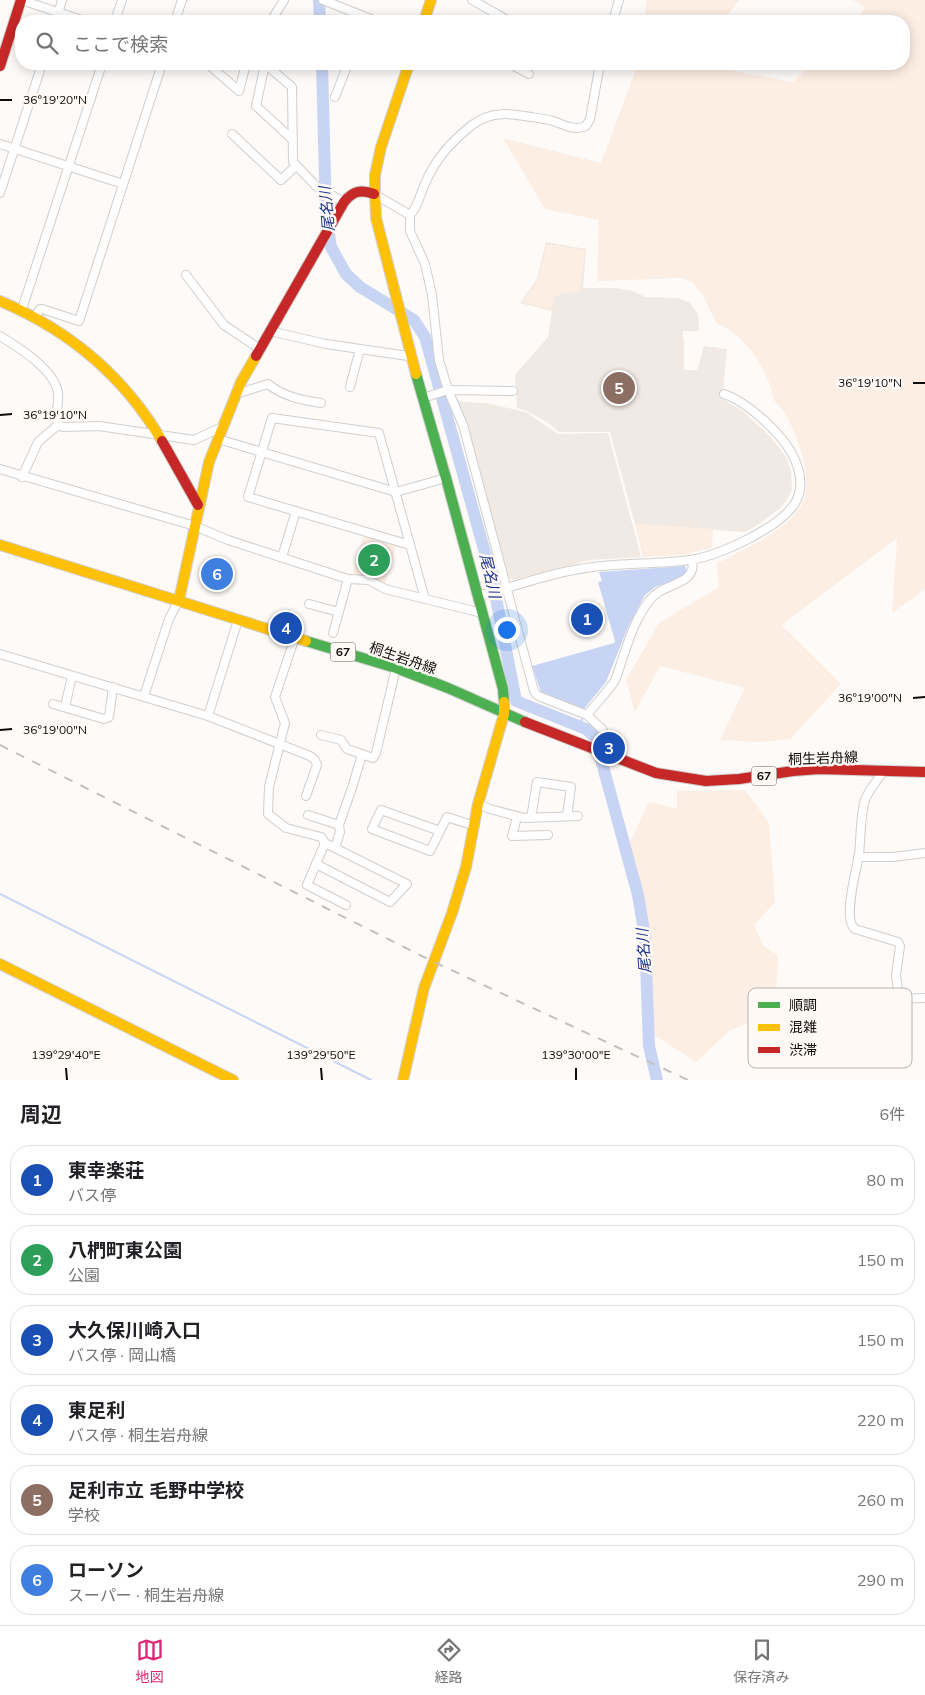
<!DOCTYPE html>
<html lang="ja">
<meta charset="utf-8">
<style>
body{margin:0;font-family:Mulish,"Noto Sans JP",sans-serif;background:#f6f6f6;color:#202124}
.you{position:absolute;left:506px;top:629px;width:18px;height:18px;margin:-12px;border:4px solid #fff;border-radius:50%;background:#1a73e8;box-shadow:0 0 0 8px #1a73e833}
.badge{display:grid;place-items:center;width:32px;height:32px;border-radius:50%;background:#db2777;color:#fff;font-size:16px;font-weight:700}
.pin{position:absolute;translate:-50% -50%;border:2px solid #fff;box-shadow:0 1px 5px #0006}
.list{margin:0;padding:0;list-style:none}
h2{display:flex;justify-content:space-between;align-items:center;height:65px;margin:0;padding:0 20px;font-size:21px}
h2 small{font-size:16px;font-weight:400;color:#757577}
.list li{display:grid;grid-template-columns:32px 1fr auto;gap:15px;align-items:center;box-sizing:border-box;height:70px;margin:0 10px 10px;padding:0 10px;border:1px solid #e0e0e0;border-radius:20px}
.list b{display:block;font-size:19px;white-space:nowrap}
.list p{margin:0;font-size:16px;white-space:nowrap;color:#757577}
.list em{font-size:16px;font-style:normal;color:#757577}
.icon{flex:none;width:28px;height:28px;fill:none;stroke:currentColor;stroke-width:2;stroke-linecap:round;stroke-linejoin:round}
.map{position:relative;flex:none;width:925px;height:1080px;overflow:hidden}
.search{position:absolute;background:#fff;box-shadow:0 2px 12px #0003;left:15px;right:15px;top:15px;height:55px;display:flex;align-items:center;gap:12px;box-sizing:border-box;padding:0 18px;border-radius:20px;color:#757577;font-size:19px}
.sheet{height:545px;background:#fff}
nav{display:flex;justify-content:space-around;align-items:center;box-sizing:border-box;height:70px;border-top:1px solid #e0e0e0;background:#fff;font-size:14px;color:#757577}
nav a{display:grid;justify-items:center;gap:2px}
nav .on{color:#db2777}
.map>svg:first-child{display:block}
</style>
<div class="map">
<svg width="925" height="1080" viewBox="0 0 925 1080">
<rect width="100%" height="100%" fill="#fdfaf7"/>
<g fill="#f1e9e3">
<path d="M546 242 586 249 583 288H616L633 291 645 297 678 298 690 303 698 314 699 331H683V338H684V370H696L698 368 704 346 727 349 722 399 741 410 770 436 786 457 791 471 792 490 786 501 780 508 758 525 745 532 635 524 610 432H559L547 422 527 411 517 408 515 375 548 337 552 311 520 303 537 279Z"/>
<path d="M455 397 462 402 485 403 526 412 558 434 608 433 641 557 590 560 513 580 509 578 460 408Z"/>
</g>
<g fill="#fdeee4">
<path d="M646 0H739L723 21H645Z"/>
<path d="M853 0H925V589L892 613 897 538 781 625 841 684 790 739 761 742 720 740 745 688 660 666 635 712 626 680 659 623 719 587 717 564C744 547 784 534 801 506 815 483 798 437 786 415 783 410 777 405 774 400 772 395 772 390 770 385 760 359 743 334 717 324L702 294 692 282 681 278 597 281 599 220 545 209 503 138 601 163 638 64H694L794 82 811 64H904V21H857L865 7Z"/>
<path d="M547 244 585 250 580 291 555 296 551 310 522 302 538 279Z"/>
<path d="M635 524 713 529 712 548 679 555 643 557Z"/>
<path d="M364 534 397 543 385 585 352 576Z"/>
<path d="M745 790 769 823 775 902 754 925 763 945 778 956 775 1012 729 1031 696 1062 654 1035 645 919 641 894 628 843 632 838 649 802 677 809V791Z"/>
</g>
<path fill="#c7d4f4" d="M685 566 686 568V573L681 577 655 587 645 595 628 627 606 682 583 710 541 692 532 666 614 643 615 641 598 582 602 581 599 572Z"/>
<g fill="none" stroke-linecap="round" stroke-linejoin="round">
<g stroke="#c7d4f4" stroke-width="2">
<path d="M580 726 582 719"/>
<path d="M0 894 371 1080"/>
</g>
<g stroke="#c7d4f4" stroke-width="12">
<path d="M319 0 320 21"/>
<path d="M322 64 326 216 331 247 346 274 360 287 414 320 425 337 492 578 516 701 586 729 595 737 638 895 645 937 649 1046 657 1080"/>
</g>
<g stroke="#d0cfcd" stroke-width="10">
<g id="street">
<path d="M21 0 85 21"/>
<path d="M323 0 376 21"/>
<path d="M472 0 509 21"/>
<path d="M56 21 62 0"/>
<path d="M115 21 122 0"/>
<path d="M175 21 182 0"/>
<path d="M271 21 284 0"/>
<path d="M613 21 619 0"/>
<path d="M208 64 239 91 246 64"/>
<path d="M265 64 292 87 293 162 316 186 344 202"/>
<path d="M265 64 256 106 293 140"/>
<path d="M510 64 529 74"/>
<path d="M600 64 590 119 586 126C574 131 565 125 553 121 546 119 538 118 531 117 509 113 491 111 472 125 451 142 435 159 425 184 420 194 418 207 410 215V231L425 264 432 295 439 360 448 390 463 425 534 691 537 695 541 697 587 715 602 729 609 741 623 758"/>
<path d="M335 97 348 64"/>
<path d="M232 134 281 180 296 166"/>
<path d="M0 144 123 184"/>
<path d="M0 193 42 64"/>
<path d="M374 194 410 215"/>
<path d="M186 275 224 325 260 349"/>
<path d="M22 309 102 64"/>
<path d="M35 317 40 309H42L79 321 162 64"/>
<path d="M270 331 326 344 408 356 412 360"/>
<path d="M0 336C18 347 55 370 58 393 59 403 55 414 58 425"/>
<path d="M350 387 360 349"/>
<path d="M236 394 268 384C284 397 302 400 321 403"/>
<path d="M423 398 448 390 513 391"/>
<path d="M58 425 63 427 99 426 194 440 222 427"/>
<path d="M218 439 396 492 446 478"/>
<path d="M0 469 195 526 228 540 348 579 369 580 385 589 482 613"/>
<path d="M22 477 38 442 58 425"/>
<path d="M410 545 248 497 272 418 379 433 425 599"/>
<path d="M282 557 296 511"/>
<path d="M477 596C512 588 545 574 580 569 616 562 654 565 690 560 718 556 780 528 795 503 803 490 801 474 795 460 785 436 748 402 724 394"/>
<path d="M309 604 339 612"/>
<path d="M333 633 348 579"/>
<path d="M295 637 275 697 285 723 269 787 268 814 286 828 321 837 325 843 407 884 390 902 316 864 325 843"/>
<path d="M0 654 208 716 310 756 315 760 317 765 306 796"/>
<path d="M144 696 169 619 179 600"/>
<path d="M53 704 104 719 109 717 113 687"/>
<path d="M65 707 72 676"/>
<path d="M587 715C595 704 606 694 614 682 618 675 620 665 623 657 630 636 636 618 649 601 662 582 698 586 692 560"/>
<path d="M208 716 238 620"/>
<path d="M321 735 341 740 347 749 373 758 376 753 396 668"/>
<path d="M883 770C878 781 869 789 865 800 860 817 861 837 859 854 857 869 842 919 855 929L898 942 900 946 896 975 899 999"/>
<path d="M478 804 490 809 524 818 578 816"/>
<path d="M308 815 339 825"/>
<path d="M517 817 512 836 548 835"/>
<path d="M531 818 537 782 571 787 567 816"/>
<path d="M440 831 381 810 372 829 430 851 447 817 475 826"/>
<path d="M335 848 340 832 339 825 353 785 362 754"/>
<path d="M858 857H893L925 853"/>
<path d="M316 864 307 885 346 905"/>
<path d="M813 1038 818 1036 871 1037 872 1019C889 997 899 999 925 998"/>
</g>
</g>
<g stroke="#d0cfcd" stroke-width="12">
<g id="fast">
<path d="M416 374 446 478 503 689 504 702"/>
<path d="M306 641 396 668 448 688 525 722"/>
</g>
</g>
<g stroke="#d0cfcd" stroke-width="12">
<g id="slow">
<path d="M424 21 431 0"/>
<path d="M409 64 381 147 375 175V191L376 218 416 374"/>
<path d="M0 301C69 330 124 376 162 441"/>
<path d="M0 545 306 641"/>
<path d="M179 600 209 462 241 382 256 356"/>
<path d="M0 964 233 1080"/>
<path d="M403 1080 424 988 452 913 466 867 478 804 504 714V702"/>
</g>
</g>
<g stroke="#d0cfcd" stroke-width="12">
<g id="jam">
<path d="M0 66 21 0"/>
<path d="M256 356 344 202C353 191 361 189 374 194"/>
<path d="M162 441 198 505"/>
<path d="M525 722 656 773 706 781 739 779 793 771 819 769 925 772"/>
</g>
</g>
<use href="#street" stroke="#fffefe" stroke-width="8"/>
<use href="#fast" stroke="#4caf50" stroke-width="10"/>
<use href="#slow" stroke="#ffc107" stroke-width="10"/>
<use href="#jam" stroke="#c62828" stroke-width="10"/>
<path stroke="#c2c1c1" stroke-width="2" stroke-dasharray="9 9" stroke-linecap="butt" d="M0 745 434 962 688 1080"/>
</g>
<path fill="none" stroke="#0f0d0c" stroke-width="2" d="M0 100H12M913 383H925M0 415 12 414M913 698 925 697M0 730 12 729M66 1068 67 1080M321 1068 322 1080M576 1068V1080"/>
<g text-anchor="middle" stroke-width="5" stroke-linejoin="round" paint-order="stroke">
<g fill="#fff9f5" stroke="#575452" stroke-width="1">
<rect x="330.5" y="642.5" width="25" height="19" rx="4"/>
<rect x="751.5" y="766.5" width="25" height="19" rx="4"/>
</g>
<g font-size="12" font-weight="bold" fill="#0f0d0c">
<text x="343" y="656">67</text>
<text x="764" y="780">67</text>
</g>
<g font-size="14" fill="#0f0d0c" stroke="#fff9f5">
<text transform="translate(403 658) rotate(19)" y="5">桐生岩舟線</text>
<text transform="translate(823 758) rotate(-2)" y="5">桐生岩舟線</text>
</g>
<g font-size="15" font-style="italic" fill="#1b358b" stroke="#fff9f5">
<text transform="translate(327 209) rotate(-95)" y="5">尾名川</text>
<text transform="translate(490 576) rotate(77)" y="5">尾名川</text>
<text transform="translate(644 951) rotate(-94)" y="5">尾名川</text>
</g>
</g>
<rect x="748" y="988" width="164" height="80" rx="8" fill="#fff9f5" stroke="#b7b2af" stroke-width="1"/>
<rect x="758" y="1002" width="22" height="6" fill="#4caf50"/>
<rect x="758" y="1024" width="22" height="7" fill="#ffc107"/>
<rect x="758" y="1047" width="22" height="6" fill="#c62828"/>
<g font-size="14" fill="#0f0d0c">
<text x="789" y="1010">順調</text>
<text x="789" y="1032">混雑</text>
<text x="789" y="1055">渋滞</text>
</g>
<g font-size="12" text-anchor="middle" fill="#0f0d0c" stroke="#fff9f5" stroke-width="5" stroke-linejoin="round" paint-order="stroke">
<text x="55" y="104">36°19'20"N</text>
<text x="870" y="387">36°19'10"N</text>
<text x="55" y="419">36°19'10"N</text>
<text x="870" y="702">36°19'00"N</text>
<text x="55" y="734">36°19'00"N</text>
<text x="66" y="1059">139°29'40"E</text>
<text x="321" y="1059">139°29'50"E</text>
<text x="576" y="1059">139°30'00"E</text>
</g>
</svg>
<div class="you"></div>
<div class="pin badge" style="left:587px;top:619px;background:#1a4fb4">1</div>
<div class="pin badge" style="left:374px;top:560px;background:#2e9e5b">2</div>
<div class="pin badge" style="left:609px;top:748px;background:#1a4fb4">3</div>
<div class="pin badge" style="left:286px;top:628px;background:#1a4fb4">4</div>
<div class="pin badge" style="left:619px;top:388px;background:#8d6e63">5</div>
<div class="pin badge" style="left:217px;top:574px;background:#3f7fe0">6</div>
<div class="search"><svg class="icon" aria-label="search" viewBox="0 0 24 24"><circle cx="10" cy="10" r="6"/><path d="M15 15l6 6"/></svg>ここで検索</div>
</div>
<section class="sheet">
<h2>周辺<small>6件</small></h2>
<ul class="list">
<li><span class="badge" style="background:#1a4fb4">1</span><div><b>東幸楽荘</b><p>バス停</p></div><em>80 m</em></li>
<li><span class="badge" style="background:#2e9e5b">2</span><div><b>八椚町東公園</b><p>公園</p></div><em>150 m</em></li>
<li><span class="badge" style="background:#1a4fb4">3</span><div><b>大久保川崎入口</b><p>バス停 · 岡山橋</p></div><em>150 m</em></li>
<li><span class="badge" style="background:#1a4fb4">4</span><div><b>東足利</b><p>バス停 · 桐生岩舟線</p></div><em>220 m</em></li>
<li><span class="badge" style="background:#8d6e63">5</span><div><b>足利市立 毛野中学校</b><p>学校</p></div><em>260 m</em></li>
<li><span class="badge" style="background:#3f7fe0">6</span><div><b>ローソン</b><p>スーパー · 桐生岩舟線</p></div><em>290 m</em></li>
</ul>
</section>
<nav>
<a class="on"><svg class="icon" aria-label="map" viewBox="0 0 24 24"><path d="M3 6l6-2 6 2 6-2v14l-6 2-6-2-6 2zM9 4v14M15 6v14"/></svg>地図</a>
<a><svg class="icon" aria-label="directions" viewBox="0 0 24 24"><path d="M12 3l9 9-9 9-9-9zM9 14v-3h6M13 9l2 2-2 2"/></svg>経路</a>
<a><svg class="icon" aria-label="saved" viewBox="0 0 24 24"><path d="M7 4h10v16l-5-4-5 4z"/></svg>保存済み</a>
</nav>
